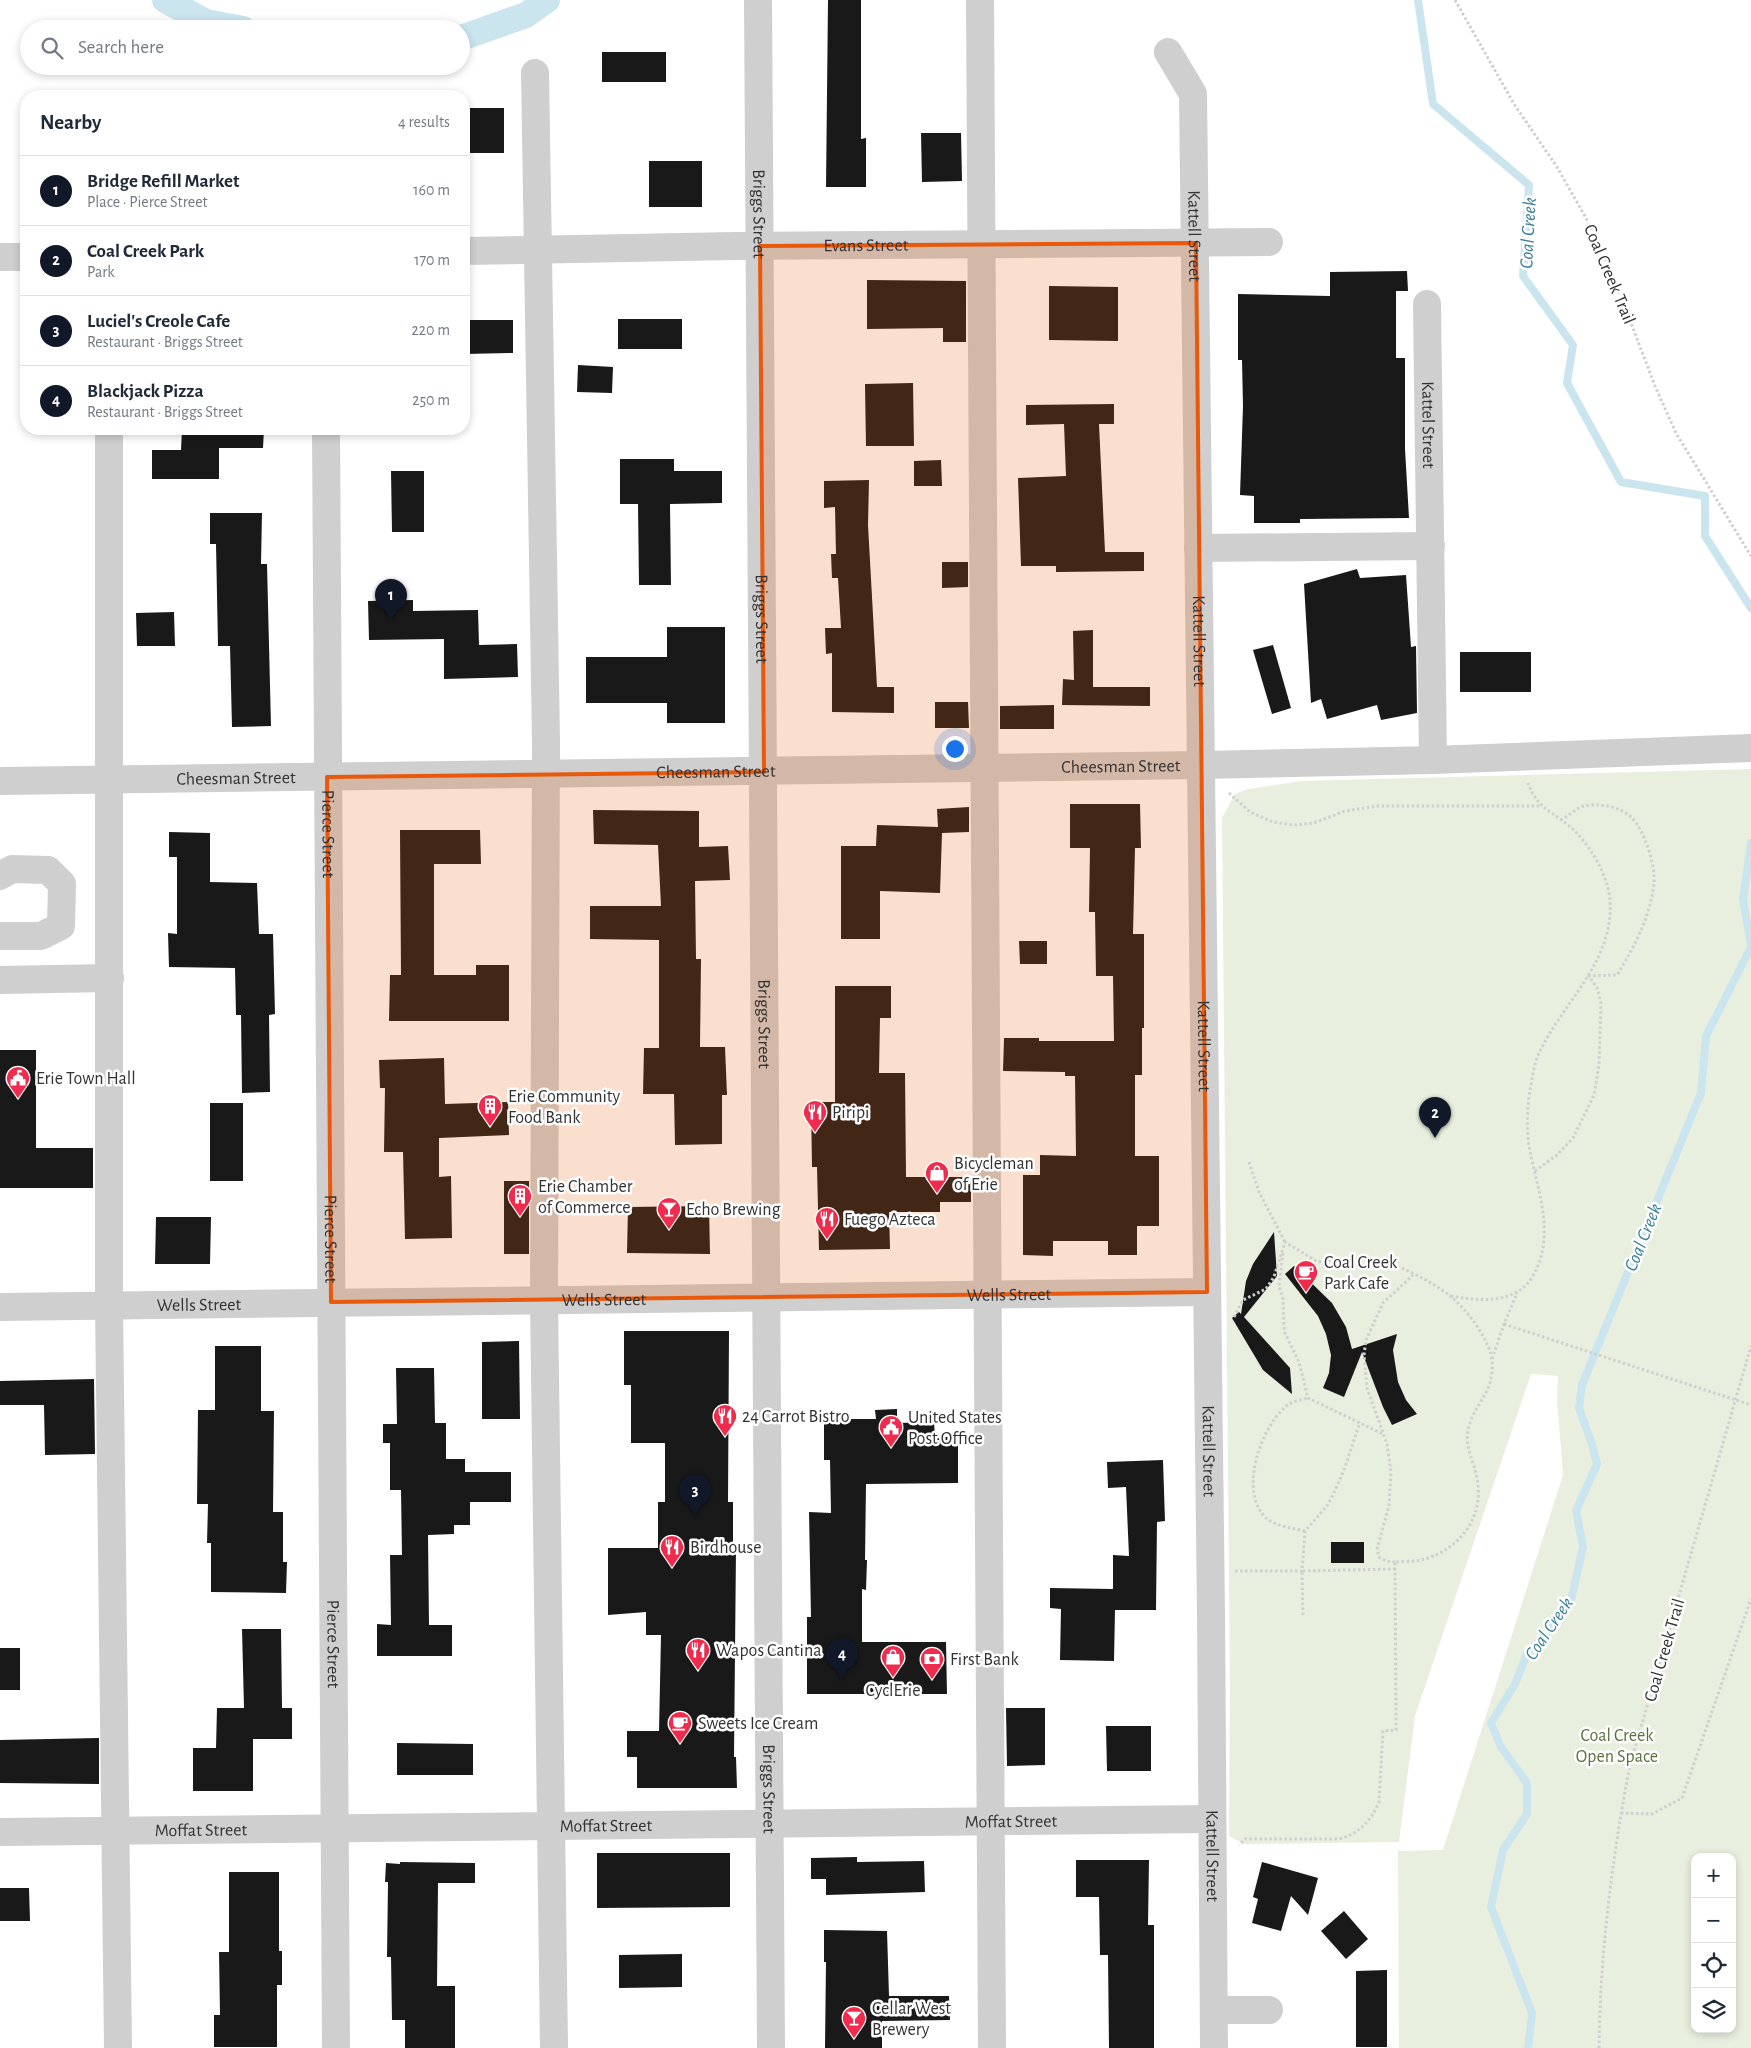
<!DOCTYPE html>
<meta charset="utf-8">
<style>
body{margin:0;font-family:"Alegreya Sans",sans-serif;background:#f6f6f7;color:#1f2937}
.controls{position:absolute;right:15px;bottom:15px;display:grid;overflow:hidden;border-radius:10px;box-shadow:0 2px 8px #0003}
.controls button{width:45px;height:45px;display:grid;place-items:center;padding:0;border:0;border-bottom:1px solid #e0e1e3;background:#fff;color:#1f2937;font:25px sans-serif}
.you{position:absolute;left:954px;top:748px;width:18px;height:18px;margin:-12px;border:4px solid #fff;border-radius:50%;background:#1a73e8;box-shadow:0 0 0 8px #1a73e833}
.badge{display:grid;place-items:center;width:32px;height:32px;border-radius:50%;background:#111827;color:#fff;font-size:16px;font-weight:700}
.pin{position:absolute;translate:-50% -41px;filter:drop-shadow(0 1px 2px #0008)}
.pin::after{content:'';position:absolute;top:26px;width:18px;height:15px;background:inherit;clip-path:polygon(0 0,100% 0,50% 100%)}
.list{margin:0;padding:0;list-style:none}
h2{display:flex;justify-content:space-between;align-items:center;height:65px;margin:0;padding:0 20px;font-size:21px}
h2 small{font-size:16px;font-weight:400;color:#747a83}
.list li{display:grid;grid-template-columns:32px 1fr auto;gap:15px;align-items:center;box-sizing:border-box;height:70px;padding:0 20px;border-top:1px solid #e0e1e3}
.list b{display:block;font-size:19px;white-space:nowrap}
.list p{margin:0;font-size:16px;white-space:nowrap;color:#747a83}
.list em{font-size:16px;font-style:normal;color:#747a83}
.icon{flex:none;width:28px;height:28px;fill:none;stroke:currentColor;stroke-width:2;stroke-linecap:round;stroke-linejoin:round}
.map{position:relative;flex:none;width:1751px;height:2048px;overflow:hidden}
.search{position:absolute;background:#fff;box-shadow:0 2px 8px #0003;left:20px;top:20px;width:450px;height:55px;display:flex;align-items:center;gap:12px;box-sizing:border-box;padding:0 18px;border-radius:28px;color:#747a83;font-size:19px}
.panel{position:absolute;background:#fff;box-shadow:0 2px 8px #0003;left:20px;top:90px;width:450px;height:345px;border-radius:20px}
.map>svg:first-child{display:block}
</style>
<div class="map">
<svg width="1751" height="2048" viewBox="0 0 1751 2048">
<rect width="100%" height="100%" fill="#fff"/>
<path fill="#e9efdf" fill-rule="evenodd" d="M1751 769V2048H1399L1398 1851 1443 1850 1563 1475 1557 1399 1558 1376 1531 1374 1415 1716 1399 1842 1244 1844 1229 1836 1230 1687 1222 818 1235 794 1248 789 1302 781ZM1695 1857H1732V2029H1695Z"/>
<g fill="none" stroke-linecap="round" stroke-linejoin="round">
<g stroke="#cbe5ef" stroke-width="8">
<path d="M1418 0 1433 104 1529 185 1523 276 1573 345 1567 383 1621 482 1705 496V536L1751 608"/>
<path d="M1751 843 1743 899 1751 945"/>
<path d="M1528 2048 1532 2013 1491 1907 1503 1850 1527 1814V1783L1501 1747 1491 1723 1515 1684 1527 1654 1550 1631 1571 1600 1583 1547 1576 1511 1597 1464 1592 1444 1579 1408 1582 1385 1701 1093 1706 1036 1751 947"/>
</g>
<g stroke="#cbe5ef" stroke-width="26">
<path d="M165 0 206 22 243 29"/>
<path d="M461 38 526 15 547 0"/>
</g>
</g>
<g fill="#191919">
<path d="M828 0H861V139L866 138V187H826Z"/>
<rect x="602" y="52" width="64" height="30"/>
<rect x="464" y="108" width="40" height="45"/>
<path d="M921 133H961L962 181 922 182Z"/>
<rect x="649" y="161" width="53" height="46"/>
<path d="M1407 271 1408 291H1396V358H1405V449L1409 518 1300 519V523H1254V496L1240 495 1243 406 1242 360H1238V294L1330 296V272Z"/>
<path d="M867 280 966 281V342H943V328L867 329Z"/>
<path d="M1049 286 1118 287V341L1049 340Z"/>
<rect x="618" y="319" width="64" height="30"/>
<path d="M464 320H513V353L464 354Z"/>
<path d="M578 365 613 367 612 393 577 392Z"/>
<path d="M913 383 914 446H866L865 384Z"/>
<path d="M1114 404V424H1099L1105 552H1144V571L1056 572V566H1021L1018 478 1066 476 1064 424 1026 425V405Z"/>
<path d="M182 429H264L263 448H219V479H152V450H181Z"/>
<path d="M620 459H674V471H722V503L670 504 671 585H639L638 504H620Z"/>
<path d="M941 460 942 486H914V461Z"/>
<path d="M391 471H424V532H392Z"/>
<path d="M869 480 868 525 877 687H894V713L832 712V653L826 654 825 628H841L838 578H832L831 554H836L835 507 824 508V481Z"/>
<path d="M210 513H262L261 564H267L271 726 232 727 230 646H218L216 544H210Z"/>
<path d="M942 562H968V587L942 588Z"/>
<path d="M1357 569 1360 578 1406 575 1411 647 1416 646 1417 713 1381 720 1377 705 1327 719 1321 699 1311 703 1304 584Z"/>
<path d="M413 600V611L478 610 479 645 517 644 518 677 444 679V639L369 640 368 601Z"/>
<path d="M174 612 175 646H137L136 613Z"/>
<path d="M667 627H725V723H667V703H586V657H667Z"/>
<path d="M1093 630V687H1150V706L1062 705 1063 679 1074 680 1073 631Z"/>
<path d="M1273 645 1291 708 1272 714 1253 650Z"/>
<rect x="1460" y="652" width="71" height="40"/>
<path d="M935 702H968L969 728H935Z"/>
<path d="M1054 705V729H1000V706Z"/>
<path d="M1070 804H1140L1141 848H1135L1133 934H1144V1028H1142V1075H1135V1156H1159V1226H1137V1255H1108V1241H1053V1256L1023 1255V1175H1040V1155L1076 1156 1075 1076H1065V1072L1003 1071 1004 1038H1039V1041H1114L1113 976H1096L1095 912H1089L1090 848H1070Z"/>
<path d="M969 807V832L942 833 940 893 880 891V939H841V846H876L877 825 938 827 937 809Z"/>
<path d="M593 810 699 811V847L728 846 730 880 695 881 696 959H701L700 1047H725L727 1095H722V1144L675 1145 674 1094H643L644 1048H659V940L590 939V906H661L658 845 594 844Z"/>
<path d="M400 830H480L481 864H434V975H476V965H509V1021H389L390 975H401Z"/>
<path d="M169 832 210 833V882L257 883 259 934H273L275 1014 269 1015 270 1092 242 1093 241 1015H236L235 968 169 967 168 933 177 934V857H169Z"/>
<path d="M1019 941H1047V964H1020Z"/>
<path d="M835 986H891V1018H880L879 1073H905L906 1177H971V1202H940V1212H889L890 1249 819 1250 817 1167H812L811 1102H835Z"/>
<path d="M0 1050H36V1148H93V1188H0Z"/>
<path d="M444 1058 445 1104 508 1102 509 1135 439 1138V1177L451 1176 452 1238 405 1239 403 1152H384L385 1088H380L379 1060Z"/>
<rect x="210" y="1103" width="33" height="78"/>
<rect x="504" y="1181" width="25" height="73"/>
<path d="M709 1206 710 1254 627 1253 628 1207Z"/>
<path d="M156 1217H211L210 1264H155Z"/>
<path d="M1274 1232 1277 1276 1244 1317 1290 1368 1292 1394 1263 1370 1232 1318 1239 1312 1241 1314 1246 1281 1253 1264Z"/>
<path d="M1294 1266 1332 1303 1346 1327 1352 1349 1397 1334 1393 1350 1398 1382 1406 1400 1417 1414 1392 1425 1383 1407 1362 1352 1344 1397 1323 1388 1329 1373 1331 1355 1326 1334 1318 1316 1285 1274Z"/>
<path d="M624 1331H729L728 1502H733V1548H736L734 1757H736L737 1788H637V1757H627V1731H659L661 1635H646V1612L608 1615V1548H658V1502H665V1443H631V1385H624Z"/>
<path d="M519 1341 520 1419H482V1342Z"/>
<path d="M215 1346H261V1411H274L273 1512H283V1562H287L286 1593 211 1592V1543H207L208 1504H197L198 1410H215Z"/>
<path d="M396 1368H434L435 1423H446V1459H465V1472H511V1502H470V1525H454V1534L428 1535 429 1625H452V1656H377V1624L391 1625 390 1555H402L401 1490H390V1443H383V1424H397Z"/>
<path d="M94 1379 95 1454 45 1455 44 1405H0V1381Z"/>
<path d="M897 1409V1423L934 1422 935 1437H958V1483L866 1484 865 1560H867L866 1590 862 1589V1642H946L947 1694H807V1617H811L809 1512 831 1513 830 1460H824V1419H876L875 1410Z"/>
<path d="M1163 1460 1165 1521 1157 1522 1156 1610H1115L1114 1661 1060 1660 1061 1609 1050 1608V1588L1113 1589V1555L1129 1556 1126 1487 1108 1488 1107 1462Z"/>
<rect x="1331" y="1542" width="33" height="21"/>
<path d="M242 1629H281L282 1708H292V1739H253V1791H193V1748H216L217 1708H244Z"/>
<rect x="0" y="1648" width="20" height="42"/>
<path d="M1006 1708H1045V1765L1007 1766Z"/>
<path d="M1106 1726H1151V1771H1107Z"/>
<path d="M99 1738V1784L0 1783V1740Z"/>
<path d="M397 1743 473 1744V1775H397Z"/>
<path d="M597 1853H730V1907L597 1908Z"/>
<path d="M857 1857V1862L924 1861 925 1892 826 1895V1879H811V1858Z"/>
<path d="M1076 1860H1149L1148 1925H1154V2048H1109L1108 1955H1100L1099 1897H1076Z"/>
<path d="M400 1862 475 1863V1883H438L437 1986H455V2048H405V2020H392L391 1957H387L388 1882H385L386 1863 400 1864Z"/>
<path d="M1262 1862 1318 1878 1308 1915 1291 1896 1281 1931 1252 1923 1258 1899 1253 1897Z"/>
<path d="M229 1872H279V1951H282V1985H277V2047H214V2015H220L219 1952H229Z"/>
<path d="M0 1888H29L30 1921H0Z"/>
<path d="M1344 1911 1368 1939 1346 1959 1321 1931Z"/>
<path d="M824 1930 887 1931 889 1996H949L950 2020 882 2021V2048H825L826 1962H824Z"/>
<path d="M682 1954V1987L619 1988V1955Z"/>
<path d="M1387 1970V2047H1356V1971Z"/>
</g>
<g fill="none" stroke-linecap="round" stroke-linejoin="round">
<g stroke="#cfcfcf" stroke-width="3" stroke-dasharray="2.5 2.5" stroke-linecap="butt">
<path d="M1455 0 1514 104 1557 167 1586 218 1612 273 1655 386 1676 433 1751 556"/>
<path d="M1229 793 1250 812 1273 822 1293 825 1314 823 1345 811 1378 806H1541"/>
<path d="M1249 1162 1259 1192 1285 1242"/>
<path d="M1535 1171 1557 1155 1573 1138 1594 1095 1599 1065 1601 1003 1597 988 1589 976 1617 975C1634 948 1650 917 1654 884 1656 866 1644 829 1631 817 1619 806 1599 803 1584 806 1576 808 1569 816 1561 820"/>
<path d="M1283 1253 1279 1286 1283 1299 1284 1331 1299 1362 1308 1398 1383 1434"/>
<path d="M1451 1296C1478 1301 1516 1305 1533 1276 1556 1236 1538 1192 1530 1151 1526 1132 1527 1110 1530 1091 1532 1079 1534 1062 1540 1051 1565 1000 1614 961 1610 900 1608 874 1588 841 1568 825 1550 810 1537 808 1528 783"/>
<path d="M1234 1317 1243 1300 1266 1289 1274 1277 1285 1242 1318 1262C1337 1259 1355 1257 1374 1260 1399 1264 1429 1280 1449 1295 1465 1307 1491 1341 1492 1361 1495 1394 1472 1405 1468 1431 1465 1449 1474 1461 1477 1478 1485 1517 1459 1551 1421 1560 1413 1562 1403 1561 1395 1562L1396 1730 1383 1731 1379 1802C1371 1821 1359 1834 1339 1839H1245L1239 1845"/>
<path d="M1492 1359 1504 1324 1517 1293"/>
<path d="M1305 1531C1292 1528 1274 1526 1265 1517 1238 1490 1262 1423 1289 1404 1294 1401 1302 1400 1308 1398"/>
<path d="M1395 1562 1386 1561 1379 1557 1377 1549 1389 1506 1391 1472 1387 1444 1367 1388 1364 1355 1366 1340 1383 1303 1413 1275"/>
<path d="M1235 1571H1302L1305 1531 1327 1506 1333 1495 1344 1470 1360 1422"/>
<path d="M1303 1615 1302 1571 1395 1569"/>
<path d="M1621 1813 1652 1814 1682 1798 1751 1599"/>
<path d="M1599 2048C1600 1954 1612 1858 1630 1765L1751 1346"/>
</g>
<g stroke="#cfcfcf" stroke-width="28">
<path id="s1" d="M758 0 771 2048"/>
<path d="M980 0 992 2048"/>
<path id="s2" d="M1168 52 1193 94 1211 1615 1214 2048"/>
<path d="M535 73 546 742 544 1300 554 2048"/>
<path id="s3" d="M464 251 736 246 1269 242"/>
<path d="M0 257H26"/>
<path id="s4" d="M1427 304 1433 760"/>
<path d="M109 429V1305L118 2048"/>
<path id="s5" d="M326 429 336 2048"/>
<path d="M1198 548 1431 546"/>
<path id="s6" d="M0 781 1201 765 1433 760 1751 748"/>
<path d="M0 876 12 869 48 870 62 884 61 926 41 936H0"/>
<path d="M0 980 110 978"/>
<path id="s7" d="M0 1307 1207 1292"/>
<path id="s8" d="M0 1832 1211 1819"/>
<path d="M1214 2010H1269"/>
</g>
<path stroke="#cfcfcf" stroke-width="3" stroke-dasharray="2.5 2.5" stroke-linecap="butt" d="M1504 1324 1751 1405"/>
</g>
<path fill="#e8590c" fill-opacity="0.2" stroke="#e8590c" stroke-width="4" stroke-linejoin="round" d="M1196 243 1207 1292 331 1302 327 777 764 772 760 246Z"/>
<defs>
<g id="civic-pin" transform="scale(1.25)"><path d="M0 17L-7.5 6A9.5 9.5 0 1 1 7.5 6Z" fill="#f02c4e" stroke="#fff"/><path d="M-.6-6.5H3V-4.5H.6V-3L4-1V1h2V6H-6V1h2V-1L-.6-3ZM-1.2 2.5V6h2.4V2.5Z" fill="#fff"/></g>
<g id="building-pin" transform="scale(1.25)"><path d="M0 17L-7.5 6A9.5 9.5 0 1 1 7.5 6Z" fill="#f02c4e" stroke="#fff"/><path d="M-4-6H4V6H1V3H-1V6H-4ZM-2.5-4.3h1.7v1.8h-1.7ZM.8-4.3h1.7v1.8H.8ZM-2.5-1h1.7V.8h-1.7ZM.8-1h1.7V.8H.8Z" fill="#fff"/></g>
<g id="restaurant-pin" transform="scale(1.25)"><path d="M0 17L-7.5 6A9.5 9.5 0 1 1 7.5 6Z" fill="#f02c4e" stroke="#fff"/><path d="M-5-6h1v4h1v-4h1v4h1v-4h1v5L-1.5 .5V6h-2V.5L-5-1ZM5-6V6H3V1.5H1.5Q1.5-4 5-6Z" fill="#fff"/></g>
<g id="shop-pin" transform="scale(1.25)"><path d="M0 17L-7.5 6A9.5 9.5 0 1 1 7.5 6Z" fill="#f02c4e" stroke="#fff"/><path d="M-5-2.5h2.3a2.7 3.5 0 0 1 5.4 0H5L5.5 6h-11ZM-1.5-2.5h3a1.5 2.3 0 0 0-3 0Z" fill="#fff"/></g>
<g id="bar-pin" transform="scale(1.25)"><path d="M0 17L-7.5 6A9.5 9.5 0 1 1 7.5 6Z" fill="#f02c4e" stroke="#fff"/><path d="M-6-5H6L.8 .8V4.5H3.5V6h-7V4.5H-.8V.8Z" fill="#fff"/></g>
<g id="cafe-pin" transform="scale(1.25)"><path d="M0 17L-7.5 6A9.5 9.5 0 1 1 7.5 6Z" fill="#f02c4e" stroke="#fff"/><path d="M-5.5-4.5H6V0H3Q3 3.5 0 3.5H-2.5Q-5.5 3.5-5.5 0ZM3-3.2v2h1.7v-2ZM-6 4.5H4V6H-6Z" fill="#fff"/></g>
<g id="bank-pin" transform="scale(1.25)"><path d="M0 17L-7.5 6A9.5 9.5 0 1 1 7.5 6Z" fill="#f02c4e" stroke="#fff"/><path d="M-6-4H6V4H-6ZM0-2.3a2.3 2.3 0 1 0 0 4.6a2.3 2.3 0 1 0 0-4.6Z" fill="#fff"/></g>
</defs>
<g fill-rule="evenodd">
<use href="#civic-pin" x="18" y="1078"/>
<use href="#building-pin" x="490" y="1106"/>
<use href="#restaurant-pin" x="815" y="1112"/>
<use href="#shop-pin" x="937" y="1173"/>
<use href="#building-pin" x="520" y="1196"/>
<use href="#bar-pin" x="669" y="1209"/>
<use href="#restaurant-pin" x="827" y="1219"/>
<use href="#cafe-pin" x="1306" y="1272"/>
<use href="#restaurant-pin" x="725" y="1416"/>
<use href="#civic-pin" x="891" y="1427"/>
<use href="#restaurant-pin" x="672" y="1547"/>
<use href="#restaurant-pin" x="698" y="1650"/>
<use href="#shop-pin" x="893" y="1657"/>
<use href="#bank-pin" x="932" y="1659"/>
<use href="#cafe-pin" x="680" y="1723"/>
<use href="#bar-pin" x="854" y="2018"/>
</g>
<g text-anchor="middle" stroke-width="5" stroke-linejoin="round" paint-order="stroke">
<g font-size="18" fill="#323232" stroke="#fff">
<text dy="6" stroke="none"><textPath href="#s1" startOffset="214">Briggs Street</textPath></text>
<text dy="6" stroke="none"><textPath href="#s2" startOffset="191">Kattell Street</textPath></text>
<text dy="6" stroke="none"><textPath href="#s3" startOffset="402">Evans Street</textPath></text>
<text transform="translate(1610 274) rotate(67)" y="6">Coal Creek Trail</text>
<text dy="6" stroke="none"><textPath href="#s4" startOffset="121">Kattel Street</textPath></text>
<text dy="6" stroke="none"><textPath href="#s1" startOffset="619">Briggs Street</textPath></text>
<text dy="6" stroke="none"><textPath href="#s2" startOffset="596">Kattell Street</textPath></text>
<text dy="6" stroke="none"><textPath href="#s6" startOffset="1121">Cheesman Street</textPath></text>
<text dy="6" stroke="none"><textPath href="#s6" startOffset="716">Cheesman Street</textPath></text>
<text dy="6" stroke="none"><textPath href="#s6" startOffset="236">Cheesman Street</textPath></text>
<text dy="6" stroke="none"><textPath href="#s5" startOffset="405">Pierce Street</textPath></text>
<text dy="6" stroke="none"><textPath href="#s1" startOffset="1024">Briggs Street</textPath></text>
<text dy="6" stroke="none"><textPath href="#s2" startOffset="1001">Kattell Street</textPath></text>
<text dy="6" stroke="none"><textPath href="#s5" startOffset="810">Pierce Street</textPath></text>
<text dy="6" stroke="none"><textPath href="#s7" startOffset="1009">Wells Street</textPath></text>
<text dy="6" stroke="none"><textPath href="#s7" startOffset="604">Wells Street</textPath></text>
<text dy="6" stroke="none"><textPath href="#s7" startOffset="199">Wells Street</textPath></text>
<text dy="6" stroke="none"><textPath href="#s2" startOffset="1406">Kattell Street</textPath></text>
<text dy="6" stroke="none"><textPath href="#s5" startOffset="1215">Pierce Street</textPath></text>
<text transform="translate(1664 1650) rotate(-74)" y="6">Coal Creek Trail</text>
<text dy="6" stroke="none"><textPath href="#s1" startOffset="1789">Briggs Street</textPath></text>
<text dy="6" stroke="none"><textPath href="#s8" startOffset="1011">Moffat Street</textPath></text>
<text dy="6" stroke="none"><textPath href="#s8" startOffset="606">Moffat Street</textPath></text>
<text dy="6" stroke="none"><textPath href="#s8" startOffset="201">Moffat Street</textPath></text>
<text dy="6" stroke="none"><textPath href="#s2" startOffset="1811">Kattell Street</textPath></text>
</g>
<g font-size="18" fill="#323232" stroke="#fff" text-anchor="start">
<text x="36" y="1084">Erie Town Hall</text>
<text x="508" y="1102">Erie Community<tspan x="508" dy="21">Food Bank</tspan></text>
<text x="832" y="1118">Piripi</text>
<text x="954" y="1169">Bicycleman<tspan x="954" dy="21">of Erie</tspan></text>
<text x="538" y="1192">Erie Chamber<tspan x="538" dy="21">of Commerce</tspan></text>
<text x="686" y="1215">Echo Brewing</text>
<text x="844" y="1225">Fuego Azteca</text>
<text x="1324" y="1268">Coal Creek<tspan x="1324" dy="21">Park Cafe</tspan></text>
<text x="742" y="1422">24 Carrot Bistro</text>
<text x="908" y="1423">United States<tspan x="908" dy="21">Post Office</tspan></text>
<text x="690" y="1553">Birdhouse</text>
<text x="716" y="1656">Wapos Cantina</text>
<text x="950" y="1665">First Bank</text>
<text x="893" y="1696" text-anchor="middle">CyclErie</text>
<text x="698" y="1729">Sweets Ice Cream</text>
<text x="872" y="2014">Cellar West<tspan x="872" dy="21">Brewery</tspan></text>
</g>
<g font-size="18" fill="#5a713b" stroke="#fff">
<text x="1617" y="1741">Coal Creek<tspan x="1617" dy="21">Open Space</tspan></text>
</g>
<g font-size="19" font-style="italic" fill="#397e9a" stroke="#fff">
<text transform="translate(1527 233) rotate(-87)" y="7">Coal Creek</text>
<text transform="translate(1642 1237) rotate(-68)" y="7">Coal Creek</text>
<text transform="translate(1548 1628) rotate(-56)" y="7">Coal Creek</text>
</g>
</g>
</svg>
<div class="controls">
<button>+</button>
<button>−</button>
<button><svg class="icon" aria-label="locate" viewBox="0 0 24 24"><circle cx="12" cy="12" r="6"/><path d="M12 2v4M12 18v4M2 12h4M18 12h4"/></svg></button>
<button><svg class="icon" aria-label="layers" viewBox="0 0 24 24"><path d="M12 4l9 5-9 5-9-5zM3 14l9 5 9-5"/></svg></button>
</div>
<div class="you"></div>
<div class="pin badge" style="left:391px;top:620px">1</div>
<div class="pin badge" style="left:1435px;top:1138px">2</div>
<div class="pin badge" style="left:695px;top:1515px">3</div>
<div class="pin badge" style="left:842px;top:1679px">4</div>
<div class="search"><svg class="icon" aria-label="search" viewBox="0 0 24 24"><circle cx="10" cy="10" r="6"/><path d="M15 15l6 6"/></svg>Search here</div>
<section class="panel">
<h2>Nearby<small>4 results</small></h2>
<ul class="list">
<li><span class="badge">1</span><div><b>Bridge Refill Market</b><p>Place · Pierce Street</p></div><em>160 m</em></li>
<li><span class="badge">2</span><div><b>Coal Creek Park</b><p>Park</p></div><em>170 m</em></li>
<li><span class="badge">3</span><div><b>Luciel's Creole Cafe</b><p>Restaurant · Briggs Street</p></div><em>220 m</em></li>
<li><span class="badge">4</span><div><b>Blackjack Pizza</b><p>Restaurant · Briggs Street</p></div><em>250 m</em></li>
</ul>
</section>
</div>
